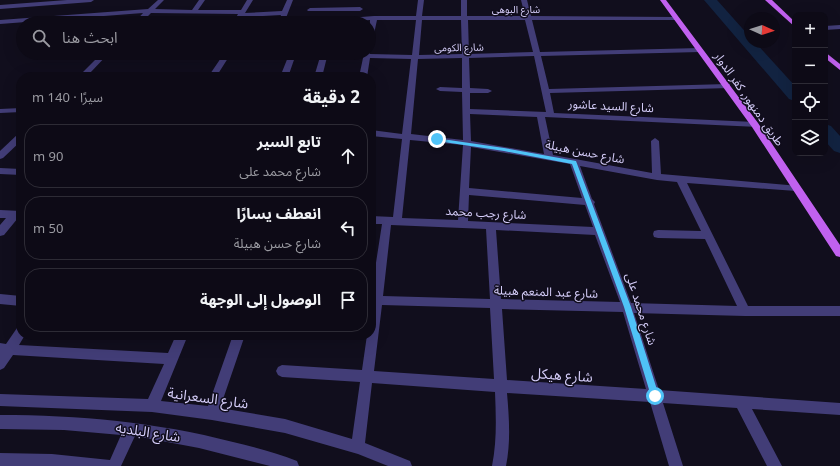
<!DOCTYPE html>
<html lang="ar">
<meta charset="utf-8">
<style>
body{margin:0;font-family:"Noto Sans","Noto Sans Arabic",sans-serif;background:#1b1823;color:#f1f3f6;direction:rtl}
.controls{position:absolute;right:12px;top:12px;display:grid;overflow:hidden;border-radius:8px;box-shadow:0 4px 16px #0002}
.controls button{width:36px;height:36px;display:grid;place-items:center;padding:0;border:0;border-bottom:1px solid #2d2b35;background:#0d0a16;color:#f1f3f6;font:20px sans-serif}
.compass{position:absolute;left:744px;top:12px;width:36px;height:36px;border-radius:50%;background:#0d0a16;box-shadow:0 4px 16px #0002;rotate:93deg}
.stop{position:absolute;width:12px;height:12px;margin:-9px;border:3px solid #4fc3f7;border-radius:50%;background:#fff}
.stop.end{background:#4fc3f7;border-color:#fff;box-shadow:0 1px 4px #0008}
.list{margin:0;padding:0;list-style:none}
h2{display:flex;justify-content:space-between;align-items:center;height:52px;margin:0;padding:0 16px;font-size:17px}
h2 small{font-size:13px;font-weight:400;color:#9a9aa1}
.list li{display:grid;grid-template-columns:26px 1fr auto;gap:12px;align-items:center;box-sizing:border-box;height:64px;margin:0 8px 8px;padding:0 8px;border:1px solid #2d2b35;border-radius:16px}
.list b{display:block;font-size:15px;white-space:nowrap}
.list p{margin:0;font-size:13px;white-space:nowrap;color:#9a9aa1}
.list em{font-size:13px;font-style:normal;color:#9a9aa1}
.icon{flex:none;width:22px;height:22px;fill:none;stroke:currentColor;stroke-width:2;stroke-linecap:round;stroke-linejoin:round}
.map{position:relative;flex:none;width:840px;height:466px;overflow:hidden;direction:ltr}
.search{position:absolute;background:#0d0a16;box-shadow:0 4px 16px #0002;left:16px;top:16px;width:360px;height:44px;display:flex;align-items:center;gap:10px;box-sizing:border-box;padding:0 14px;border-radius:22px;color:#9a9aa1;font-size:15px}
.panel{position:absolute;background:#0d0a16;box-shadow:0 4px 16px #0002;left:16px;top:72px;width:360px;height:268px;border-radius:16px;direction:rtl}
.map>svg:first-child{display:block}
</style>
<div class="map">
<svg width="840" height="466" viewBox="0 0 840 466">
<rect width="100%" height="100%" fill="#110e1d"/>
<g fill="none" stroke-linecap="round" stroke-linejoin="round">
<g fill="#122341" fill-rule="evenodd">
<path d="M704 0H717L750 37V42H755L795 86V101L789 99Z"/>
<path d="M825 124 831 126 840 136V153L834 151 825 141Z"/>
</g>
<g fill="#423d77" fill-rule="evenodd">
<path d="M67 0H94L91 2 0 9V5Z"/>
<path d="M158 0H164L155 9 192 10 199 0H205L198 10H241L247 0H253L245 13 282 11 287 0H293L284 23H278L281 15 243 17 239 23H233L238 14 151 13 141 23H134L143 13 0 24V20L148 9Z"/>
<path d="M418 0H424L422 16H461V0H467V16H525L521 0H527L531 16 677 17V19L675 20H532L540 52 700 48 703 50 700 52 541 56 549 89 727 84H730V88L550 93 554 113 755 122 758 123V127L545 117 553 155 652 173 651 141 655 138 659 141 661 174 799 186 801 188 796 191 687 183 748 306H840V316H745L634 313 659 390 840 403V415L752 409 782 466H767L737 408 663 403 683 466H669L650 402 507 393C509 417 511 441 506 466H492C497 441 496 417 495 392L372 383 365 443 410 461 412 466H388L358 454 285 433 212 420 152 412 0 406V394L148 399 164 364 13 355 4 368 0 370V343L6 344 17 328 21 327V335H25L19 345 168 353 176 335H188L161 401 208 406 233 335H245L220 408 285 419 352 439 360 382 282 377 278 375 276 371 278 367 282 365 362 370 367 335H371V295L382 224H371V216L393 217 402 139 371 136V130L402 134 411 59 370 58 367 77H359L363 58 327 57 322 77H314L320 57H295L288 77H280L288 57 230 55 216 77H208L223 55 215 53 363 54 369 53V51L370 54 412 55 416 20H377L372 43 369 45 370 20 335 23H307L310 21 374 16H416ZM422 20H461L462 54 419 55ZM468 20H525L533 52 469 54ZM534 56 546 112 470 109V93H488L492 91 488 89 470 88 469 58ZM462 58V88L440 87 436 89 440 91 462 92 463 140 411 134 418 59ZM470 114 537 117 544 154 471 141ZM410 140 463 145 458 220 402 218ZM471 147 570 164 582 198 469 188ZM580 166 657 180 677 182 701 231 658 230 654 231 653 234 654 237 658 238 705 239 737 306 631 303 594 204 595 202 592 199ZM469 195 585 205 593 227 468 221ZM391 225 486 229 490 299 383 296ZM496 230 595 235 620 302 501 299ZM382 305 490 308 494 379 374 371ZM502 309 623 312 646 389 507 380Z"/>
<path d="M310 8 360 7 363 9 360 11H308L307 10Z"/>
<path d="M840 25V29L825 30V26Z"/>
<path d="M102 53H109L90 73 122 75 126 77H78Z"/>
<path d="M21 108V112L0 113V109Z"/>
<path d="M21 133V141L3 158 0 159V151L18 134Z"/>
<path d="M0 168 21 169V175L0 174Z"/>
<path d="M0 210 21 211V217L18 218 4 235 0 236V225L6 218H0Z"/>
<path d="M0 294 21 296V306L0 304Z"/>
<path d="M0 415C79 415 156 422 233 442 254 447 276 453 297 461L299 466H270L199 448 135 436 121 466H0V453L52 454 110 460 121 435 64 430 0 429Z"/>
</g>
<g fill="#c161ef" fill-rule="evenodd">
<path d="M660 0H666L758 123 840 245V257L836 256 752 127Z"/>
<path d="M765 0H772L795 22V27Z"/>
<path d="M825 52 840 64V70L825 58Z"/>
</g>
</g>
<path fill="#4fc3f7" d="M435 138 504 148 576 161 631 307 659 396 658 399 655 401 652 399 651 396 624 307 572 164 504 151 437 141H435Z"/>
<g text-anchor="middle" stroke-width="3" stroke-linejoin="round" paint-order="stroke">
<g font-size="10" fill="#d6cefa" stroke="#110e1d">
<text x="516" y="13">شارع البوهى</text>
<text transform="translate(459 47) rotate(-1)" y="4">شارع الكومى</text>
</g>
<g font-size="12" fill="#d6cefa" stroke="#110e1d">
<text transform="translate(749 99) rotate(55)" y="4">طريق دمنهور, كفر الدوار</text>
<text transform="translate(611 106) rotate(3)" y="4">شارع السيد عاشور</text>
<text transform="translate(585 152) rotate(11)" y="4">شارع حسن هبيلة</text>
<text transform="translate(486 213) rotate(3)" y="4">شارع رجب محمد</text>
<text transform="translate(546 292) rotate(2)" y="4">شارع عبد المنعم هبيلة</text>
<text transform="translate(641 309) rotate(72)" y="4">شارع محمد على</text>
</g>
<g font-size="14" fill="#d6cefa" stroke="#110e1d">
<text transform="translate(562 375) rotate(4)" y="5">شارع هيكل</text>
<text transform="translate(208 398) rotate(8)" y="5">شارع السعرانية</text>
<text transform="translate(148 432) rotate(9)" y="5">شارع البلديه</text>
</g>
</g>
</svg>
<div class="controls">
<button>+</button>
<button>−</button>
<button><svg class="icon" aria-label="locate" viewBox="0 0 24 24"><circle cx="12" cy="12" r="6"/><path d="M12 2v4M12 18v4M2 12h4M18 12h4"/></svg></button>
<button><svg class="icon" aria-label="layers" viewBox="0 0 24 24"><path d="M12 4l9 5-9 5-9-5zM3 14l9 5 9-5"/></svg></button>
</div>
<svg class="compass" viewBox="-18 -18 36 36"><path d="M0-13l5 13h-10z" fill="#e53935"/><path d="M0 13l5-13h-10z" fill="#9a9aa1"/></svg>
<div class="stop" style="left:655px;top:396px"></div>
<div class="stop end" style="left:437px;top:139px"></div>
<div class="search"><svg class="icon" aria-label="search" viewBox="0 0 24 24"><circle cx="10" cy="10" r="6"/><path d="M15 15l6 6"/></svg>ابحث هنا</div>
<section class="panel">
<h2>2 دقيقة<small>سيرًا · 140 m</small></h2>
<ul class="list">
<li><svg class="icon" aria-label="ahead" viewBox="0 0 24 24"><path d="M12 20V5M6 11l6-6 6 6"/></svg><div><b>تابع السير</b><p>شارع محمد على</p></div><em>90 m</em></li>
<li><svg class="icon" aria-label="left" viewBox="0 0 24 24"><path d="M17 20v-9H6M10 6l-5 5 5 5"/></svg><div><b>انعطف يسارًا</b><p>شارع حسن هبيلة</p></div><em>50 m</em></li>
<li><svg class="icon" aria-label="arrive" viewBox="0 0 24 24"><path d="M6 21V4h12l-3 4 3 4H6"/></svg><div><b>الوصول إلى الوجهة</b></div></li>
</ul>
</section>
</div>
